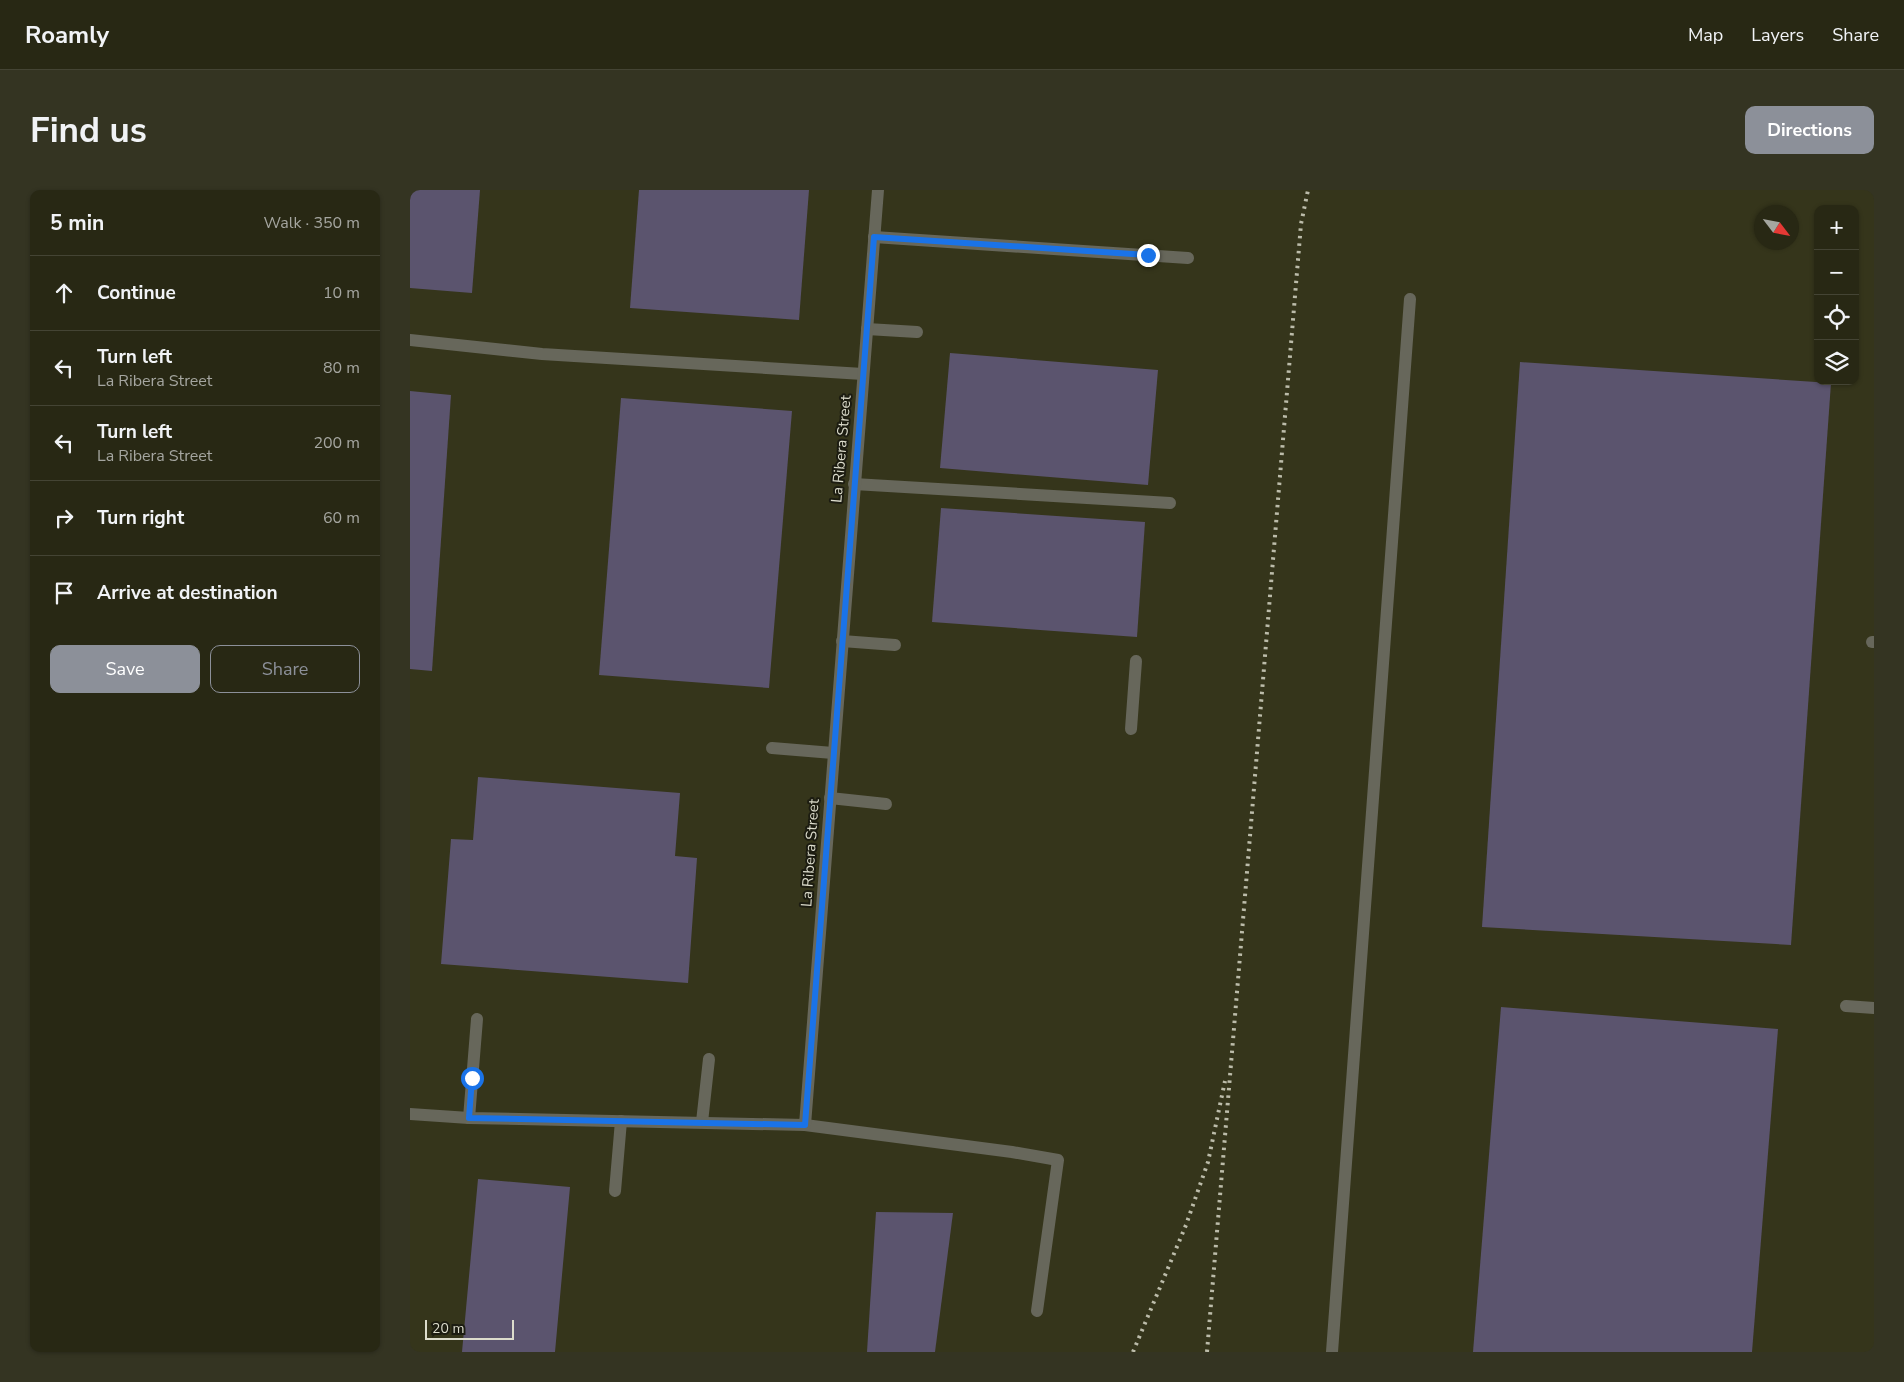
<!DOCTYPE html>
<meta charset="utf-8">
<style>
body{margin:0;font-family:"Nunito Sans",sans-serif;background:#343422;color:#f1f3f6}
.controls{position:absolute;right:15px;top:15px;display:grid;overflow:hidden;border-radius:10px;box-shadow:0 1px 4px #0004}
.controls button{width:45px;height:45px;display:grid;place-items:center;padding:0;border:0;border-bottom:1px solid #444434;background:#282814;color:#f1f3f6;font:25px sans-serif}
.compass{position:absolute;left:1344px;top:15px;width:45px;height:45px;border-radius:50%;background:#282814;box-shadow:0 1px 4px #0004;rotate:122deg}
.scale{position:absolute;left:15px;bottom:12px;width:89px;box-sizing:border-box;padding-left:5px;border:2px solid #dcdccc;border-top:0;font-size:14px;line-height:18px;white-space:nowrap;color:#dcdccc;-webkit-text-stroke:4px #1c1c11;paint-order:stroke}
.stop{position:absolute;width:15px;height:15px;margin:-11px;border:4px solid #1a73e8;border-radius:50%;background:#fff}
.stop.end{background:#1a73e8;border-color:#fff;box-shadow:0 1px 5px #0008}
.list{margin:0;padding:0;list-style:none}
h2{display:flex;justify-content:space-between;align-items:center;height:65px;margin:0;padding:0 20px;font-size:21px}
h2 small{font-size:16px;font-weight:400;color:#a5a6a0}
.list li{display:grid;grid-template-columns:32px 1fr auto;gap:15px;align-items:center;box-sizing:border-box;height:75px;padding:0 20px;border-top:1px solid #444434}
.list b{display:block;font-size:19px;white-space:nowrap}
.list p{margin:0;font-size:16px;white-space:nowrap;color:#a5a6a0}
.list em{font-size:16px;font-style:normal;color:#a5a6a0}
.actions{display:flex;gap:10px;padding:15px 20px}
.actions a{flex:1;padding:11px 0;border:1px solid #8c9099;border-radius:10px;text-align:center;font-size:18px;color:#8c9099}
.actions .main{background:#8c9099;color:#fff}
.icon{flex:none;width:28px;height:28px;fill:none;stroke:currentColor;stroke-width:2;stroke-linecap:round;stroke-linejoin:round}
.map{position:relative;flex:none;width:1464px;height:1162px;overflow:hidden;border-radius:10px}
header{display:flex;align-items:center;gap:30px;box-sizing:border-box;height:70px;padding:0 25px;background:#282814;border-bottom:1px solid #444434}
header strong{font-size:24px}
nav{display:flex;gap:28px;margin-inline-start:auto;font-size:18px}
.intro{display:flex;align-items:center;justify-content:space-between;box-sizing:border-box;height:120px;padding:0 30px}
h1{margin:0;font-size:35px}
.button{padding:12px 22px;border-radius:10px;background:#8c9099;color:#fff;font-size:18px;font-weight:700}
main{display:flex;gap:30px;padding:0 30px}
aside{flex:1;background:#282814;border-radius:10px;box-shadow:0 1px 4px #0004}
.map>svg:first-child{display:block}
</style>
<header>
<strong>Roamly</strong>
<nav><a>Map</a><a>Layers</a><a>Share</a></nav>
</header>
<div class="intro"><h1>Find us</h1><a class="button">Directions</a></div>
<main>
<aside>
<h2>5 min<small>Walk · 350 m</small></h2>
<ul class="list">
<li><svg class="icon" aria-label="ahead" viewBox="0 0 24 24"><path d="M12 20V5M6 11l6-6 6 6"/></svg><div><b>Continue</b></div><em>10 m</em></li>
<li><svg class="icon" aria-label="left" viewBox="0 0 24 24"><path d="M17 20v-9H6M10 6l-5 5 5 5"/></svg><div><b>Turn left</b><p>La Ribera Street</p></div><em>80 m</em></li>
<li><svg class="icon" aria-label="left" viewBox="0 0 24 24"><path d="M17 20v-9H6M10 6l-5 5 5 5"/></svg><div><b>Turn left</b><p>La Ribera Street</p></div><em>200 m</em></li>
<li><svg class="icon" aria-label="right" viewBox="0 0 24 24"><path d="M7 20v-9h11M14 6l5 5-5 5"/></svg><div><b>Turn right</b></div><em>60 m</em></li>
<li><svg class="icon" aria-label="arrive" viewBox="0 0 24 24"><path d="M6 21V4h12l-3 4 3 4H6"/></svg><div><b>Arrive at destination</b></div></li>
</ul>
<div class="actions"><a class="main">Save</a><a>Share</a></div>
</aside>
<div class="map">
<svg width="1464" height="1162" viewBox="0 0 1464 1162">
<rect width="100%" height="100%" fill="#35351b"/>
<g fill="#5b546e">
<path d="M0 0H70L62 103 0 98Z"/>
<path d="M229 0H399L389 130 220 118Z"/>
<path d="M540 163 748 180 738 295 530 278Z"/>
<path d="M1110 172 1421 193 1381 755 1072 737Z"/>
<path d="M0 201 41 205 22 481 0 479Z"/>
<path d="M211 208 382 221 359 498 189 485Z"/>
<path d="M531 318 735 332 727 447 522 432Z"/>
<path d="M68 587 270 603 265 666 287 668 278 793 31 774 41 649 63 650Z"/>
<path d="M1091 817 1368 839 1342 1162H1063Z"/>
<path d="M68 989 160 997 145 1162H52Z"/>
<path d="M466 1022 543 1023 525 1162H457Z"/>
</g>
<g fill="none" stroke-linecap="round" stroke-linejoin="round">
<g stroke="#67675b" stroke-width="12">
<path d="M464 47 778 68"/>
<path d="M457 139 507 142"/>
<path d="M0 150 132 164 453 184"/>
<path d="M444 294 760 313"/>
<path d="M432 451 485 455"/>
<path d="M1462 452H1464"/>
<path d="M721 539 726 471"/>
<path d="M362 558 423 563"/>
<path d="M420 608 476 614"/>
<path d="M1436 816 1464 818"/>
<path d="M59 928 67 829"/>
<path d="M292 932 299 869"/>
<path d="M395 935 602 962 648 970 627 1121"/>
<path d="M205 1001 211 931"/>
<path d="M922 1162 1000 109"/>
</g>
<path stroke="#67675b" stroke-width="12" d="M0 924 59 928 395 935 468 0"/>
<g stroke="#bcbcaa" stroke-width="4" stroke-dasharray="2.5 5" stroke-linecap="butt">
<path d="M723 1162 776 1035 798 972 815 891"/>
<path d="M797 1162 891 34 898 0"/>
</g>
</g>
<g fill="none" stroke-linecap="round" stroke-linejoin="round">
<path stroke="#1a73e8" stroke-width="6" d="M62 888 59 928 395 935 464 47 738 65"/>
</g>
<g text-anchor="middle" stroke-width="4" stroke-linejoin="round" paint-order="stroke">
<g font-size="15" fill="#dcdccc" stroke="#1c1c11">
<text transform="translate(431 259) rotate(-85)" y="5">La Ribera Street</text>
<text transform="translate(400 663) rotate(-86)" y="5">La Ribera Street</text>
</g>
</g>
</svg>
<div class="controls">
<button>+</button>
<button>−</button>
<button><svg class="icon" aria-label="locate" viewBox="0 0 24 24"><circle cx="12" cy="12" r="6"/><path d="M12 2v4M12 18v4M2 12h4M18 12h4"/></svg></button>
<button><svg class="icon" aria-label="layers" viewBox="0 0 24 24"><path d="M12 4l9 5-9 5-9-5zM3 14l9 5 9-5"/></svg></button>
</div>
<svg class="compass" viewBox="-18 -18 36 36"><path d="M0-13l5 13h-10z" fill="#e53935"/><path d="M0 13l5-13h-10z" fill="#a5a6a0"/></svg>
<div class="scale">20 m</div>
<div class="stop" style="left:62px;top:888px"></div>
<div class="stop end" style="left:738px;top:65px"></div>
</div>
</main>
